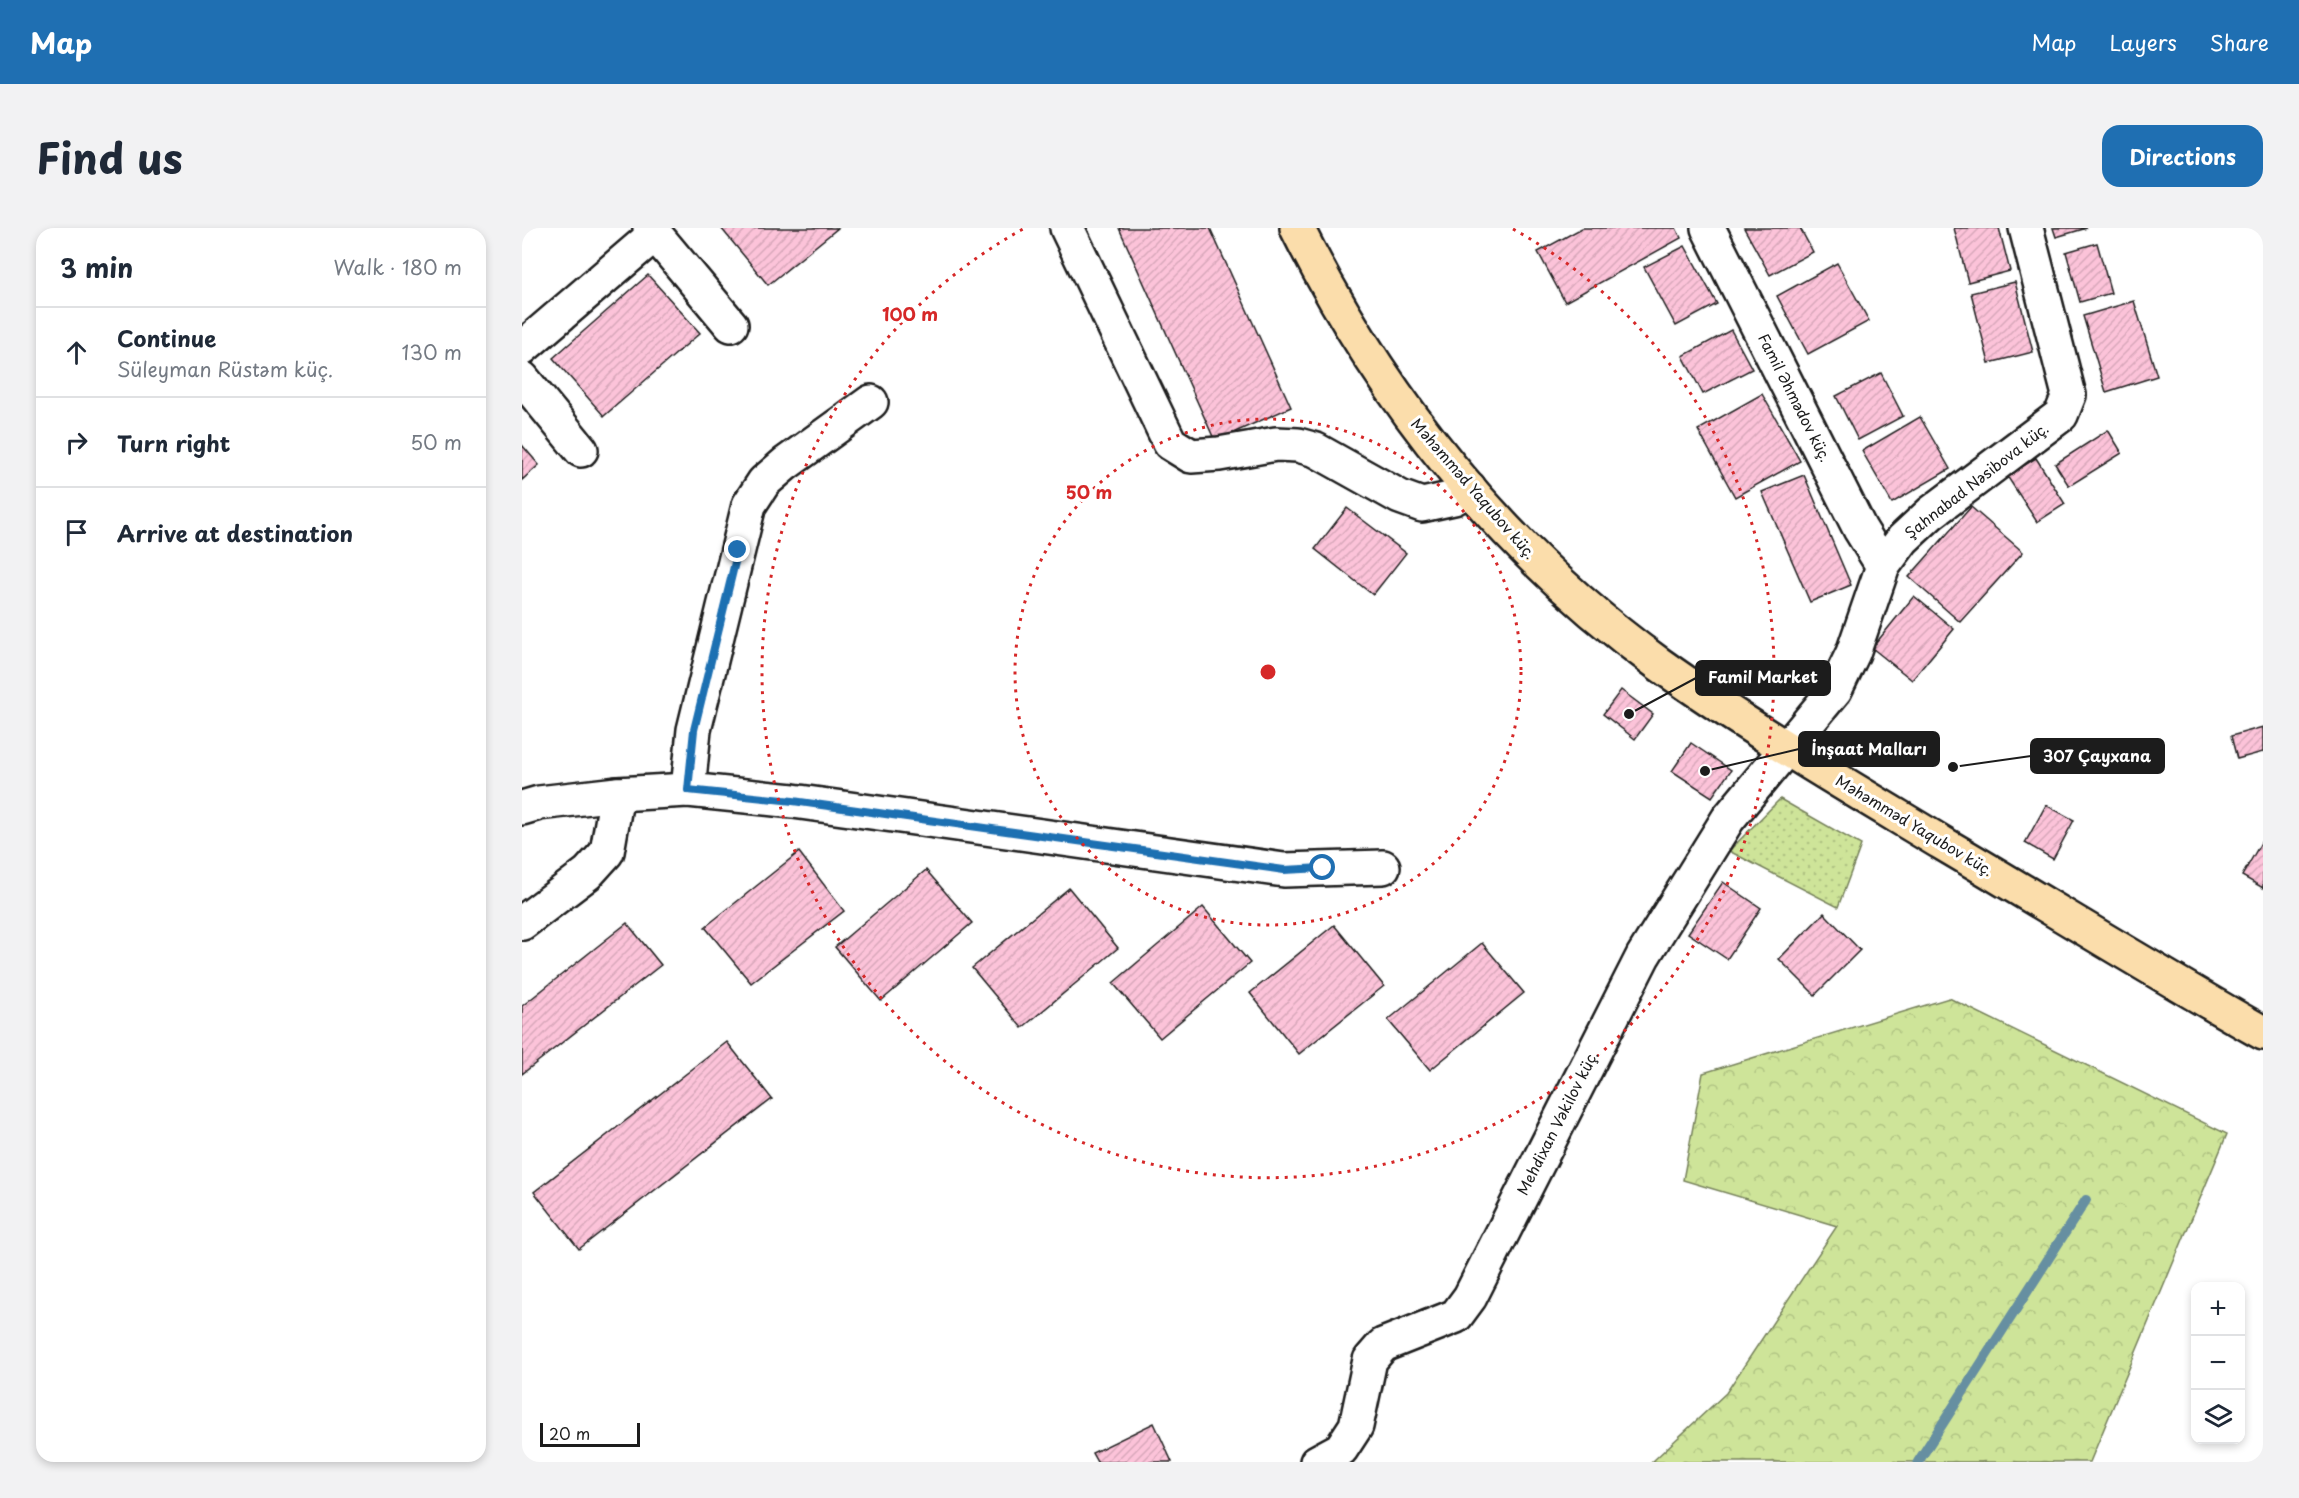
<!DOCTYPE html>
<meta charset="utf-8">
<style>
body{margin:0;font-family:"Playpen Sans",sans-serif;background:#f2f2f3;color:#1f2937}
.controls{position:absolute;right:18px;bottom:18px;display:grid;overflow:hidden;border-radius:12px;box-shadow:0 3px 9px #0003}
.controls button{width:54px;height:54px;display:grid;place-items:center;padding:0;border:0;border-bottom:2px solid #e0e1e3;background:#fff;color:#1f2937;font:30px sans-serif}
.scale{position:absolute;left:18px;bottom:15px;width:100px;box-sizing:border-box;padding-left:6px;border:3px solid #1c1c1c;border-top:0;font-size:16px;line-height:21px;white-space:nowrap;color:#1c1c1c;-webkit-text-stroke:4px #fff;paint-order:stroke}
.stop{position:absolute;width:18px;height:18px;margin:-14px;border:4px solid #1f6fb2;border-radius:50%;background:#fff}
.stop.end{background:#1f6fb2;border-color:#fff;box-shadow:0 2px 6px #0008}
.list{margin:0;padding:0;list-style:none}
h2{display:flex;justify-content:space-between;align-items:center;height:78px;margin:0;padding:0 24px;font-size:26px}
h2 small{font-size:20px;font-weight:400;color:#747a83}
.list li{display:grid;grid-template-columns:39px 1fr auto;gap:18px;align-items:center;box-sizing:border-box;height:90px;padding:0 24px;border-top:2px solid #e0e1e3}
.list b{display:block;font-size:22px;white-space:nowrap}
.list p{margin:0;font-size:20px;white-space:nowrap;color:#747a83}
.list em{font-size:20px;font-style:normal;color:#747a83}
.icon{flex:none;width:33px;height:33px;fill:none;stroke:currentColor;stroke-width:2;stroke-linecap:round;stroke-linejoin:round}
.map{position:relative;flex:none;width:1741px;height:1234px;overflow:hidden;border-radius:18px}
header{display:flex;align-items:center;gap:36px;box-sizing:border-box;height:84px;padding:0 30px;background:#1f6fb2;color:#fff}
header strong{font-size:28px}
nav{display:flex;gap:33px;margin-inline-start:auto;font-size:21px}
.intro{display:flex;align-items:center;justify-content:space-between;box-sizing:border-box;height:144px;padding:0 36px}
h1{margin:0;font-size:42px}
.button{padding:15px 27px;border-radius:18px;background:#1f6fb2;color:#fff;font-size:21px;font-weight:700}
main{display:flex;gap:36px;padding:0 36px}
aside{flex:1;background:#fff;border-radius:18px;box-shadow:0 3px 9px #0003}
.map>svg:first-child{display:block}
</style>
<header>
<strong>Map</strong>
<nav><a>Map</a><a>Layers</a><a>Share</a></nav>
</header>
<div class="intro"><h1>Find us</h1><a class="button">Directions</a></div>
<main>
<aside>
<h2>3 min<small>Walk · 180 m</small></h2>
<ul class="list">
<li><svg class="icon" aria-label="ahead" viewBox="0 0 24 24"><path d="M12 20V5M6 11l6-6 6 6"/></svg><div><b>Continue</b><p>Süleyman Rüstəm küç.</p></div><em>130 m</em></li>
<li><svg class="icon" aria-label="right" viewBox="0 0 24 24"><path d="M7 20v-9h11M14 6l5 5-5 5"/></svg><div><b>Turn right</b></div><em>50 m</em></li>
<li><svg class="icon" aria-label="arrive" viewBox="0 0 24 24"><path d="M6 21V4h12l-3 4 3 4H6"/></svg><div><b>Arrive at destination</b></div></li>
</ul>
</aside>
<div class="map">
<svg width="1741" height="1234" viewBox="0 0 1741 1234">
<defs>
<pattern id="grass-dots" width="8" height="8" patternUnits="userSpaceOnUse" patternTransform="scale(1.5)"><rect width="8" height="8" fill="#cee499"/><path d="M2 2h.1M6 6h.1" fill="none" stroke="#b0c383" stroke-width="1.8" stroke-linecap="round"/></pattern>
<pattern id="forest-crowns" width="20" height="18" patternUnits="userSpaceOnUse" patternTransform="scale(1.5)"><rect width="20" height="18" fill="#cee499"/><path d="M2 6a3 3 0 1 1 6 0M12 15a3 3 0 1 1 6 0" fill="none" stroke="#b0c383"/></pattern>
<pattern id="building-hatch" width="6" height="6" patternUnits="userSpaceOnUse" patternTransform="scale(1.5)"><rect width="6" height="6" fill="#fcc3d9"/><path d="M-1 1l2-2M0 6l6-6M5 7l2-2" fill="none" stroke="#d7a7ba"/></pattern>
</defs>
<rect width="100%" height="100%" fill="#fff"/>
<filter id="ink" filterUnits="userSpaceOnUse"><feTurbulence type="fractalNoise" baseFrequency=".0167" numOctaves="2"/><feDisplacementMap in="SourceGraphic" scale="12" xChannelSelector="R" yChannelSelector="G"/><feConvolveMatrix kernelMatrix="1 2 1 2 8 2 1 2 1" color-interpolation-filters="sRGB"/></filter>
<g filter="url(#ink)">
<path fill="url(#grass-dots)" stroke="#75805a" stroke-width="1.5" d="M1258 571 1339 617 1316 679 1207 623Z"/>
<path fill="url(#forest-crowns)" stroke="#75805a" stroke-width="1.5" d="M1427 770 1705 906 1568 1234H1130L1204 1165 1315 998 1161 952 1181 845Z"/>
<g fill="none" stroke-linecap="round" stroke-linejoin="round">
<path stroke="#668fa1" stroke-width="10" d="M1396 1234 1564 972"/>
</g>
<g fill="url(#building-hatch)" stroke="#1c1c1c" stroke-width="1.5">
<path d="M199 0H316L246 57Z"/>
<path d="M597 0H688L769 179 693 213Z"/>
<path d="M1060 0H1154L1159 10 1043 74 1016 24Z"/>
<path d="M1222 0H1278L1291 24 1248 47Z"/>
<path d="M1432 0H1477L1488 43 1446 54Z"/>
<path d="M1531 0H1565L1534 9Z"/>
<path d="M1575 15 1589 65 1558 74 1544 24Z"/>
<path d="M1163 18 1195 76 1154 98 1122 39Z"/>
<path d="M1315 35 1347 93 1286 126 1255 68Z"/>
<path d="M126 47 178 105 82 188 31 130Z"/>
<path d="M1493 54 1511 124 1467 135 1449 65Z"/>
<path d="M1612 73 1635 148 1584 164 1561 88Z"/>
<path d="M1209 102 1230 141 1181 166 1161 128Z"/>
<path d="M1359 145 1381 188 1336 212 1314 168Z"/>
<path d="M1240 166 1278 233 1213 269 1176 202Z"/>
<path d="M1398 189 1428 241 1370 275 1340 223Z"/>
<path d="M1586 202 1600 225 1547 258 1533 236Z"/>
<path d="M0 217 17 237 0 252Z"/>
<path d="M1514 230 1543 276 1515 294 1485 248Z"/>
<path d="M1282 247 1329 357 1288 374 1240 264Z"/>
<path d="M1449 279 1501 324 1438 394 1387 349Z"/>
<path d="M825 280 884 325 851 367 793 321Z"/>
<path d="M1392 368 1432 401 1390 452 1350 420Z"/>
<path d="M1099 462 1131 486 1113 511 1081 486Z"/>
<path d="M1741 499V524L1715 531 1709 508Z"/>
<path d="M1169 515 1209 542 1190 569 1150 543Z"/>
<path d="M1524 577 1552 592 1531 631 1503 615Z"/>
<path d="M1741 611V660L1720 648Z"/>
<path d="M277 624 322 683 229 755 183 699Z"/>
<path d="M404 642 450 695 359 773 313 719Z"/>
<path d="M1201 654 1239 680 1205 731 1166 705Z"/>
<path d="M547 660 596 720 500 800 450 740Z"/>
<path d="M681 679 728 735 638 810 591 755Z"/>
<path d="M1302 685 1338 722 1293 767 1257 731Z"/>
<path d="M105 695 139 737 0 846V778Z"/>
<path d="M812 697 862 758 777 826 728 765Z"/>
<path d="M960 715 1002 765 908 842 866 792Z"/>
<path d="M205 814 250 871 57 1021 12 964Z"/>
<path d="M632 1195 650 1234H575L570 1225Z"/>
</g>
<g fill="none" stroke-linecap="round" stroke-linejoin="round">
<g stroke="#1c1c1c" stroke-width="38">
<g id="minor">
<path d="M128 0 209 97"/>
<path d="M545 0 648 215 669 228 697 226 754 216 776 217 794 222 878 269 900 277 932 270 947 260"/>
<path d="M1186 0 1338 301 1361 338"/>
<path d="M0 120 133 6"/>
<path d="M0 150 59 222"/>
<path d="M166 562 172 502 227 277 242 254 263 236 349 174"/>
<path d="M0 580 17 575 95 566 166 562 271 573 762 642 861 639"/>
<path d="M0 695 66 645 85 624 95 566"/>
<path d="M795 1234 819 1221 834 1198 848 1132 861 1117 934 1088 948 1069 1121 728 1206 591 1313 462 1331 425 1361 338 1381 311 1409 285 1539 187 1547 167 1504 0"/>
</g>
</g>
<g stroke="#1c1c1c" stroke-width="38">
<path id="major" d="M775 0C860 171 981 323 1137 436 1228 501 1324 557 1420 615 1527 678 1633 744 1741 805"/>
</g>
<use href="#minor" stroke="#fff" stroke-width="33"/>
<use href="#major" stroke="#fbddab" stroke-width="33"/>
</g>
</g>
<g fill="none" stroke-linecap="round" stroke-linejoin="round" filter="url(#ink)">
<path stroke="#1f6fb2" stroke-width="8" d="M216 322 172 502 166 562 271 573 762 642 801 640"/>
</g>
<g fill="none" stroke="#d62828" stroke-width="3" stroke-dasharray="3 6">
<circle cx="746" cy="444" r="253"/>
<path d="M991 1A506 506 0 1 1 501 1"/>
</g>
<g text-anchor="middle" stroke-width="6" stroke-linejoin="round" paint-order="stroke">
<g font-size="15" fill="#1c1c1c" stroke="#fff">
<text transform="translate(1272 170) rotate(63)" y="5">Famil Əhmədov küç.</text>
<text transform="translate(1455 253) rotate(-38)" y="5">Şahnabad Nəsibova küç.</text>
<text transform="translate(951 261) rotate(49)" y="5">Məhəmməd Yaqubov küç.</text>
<text transform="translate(1392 598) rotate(31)" y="5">Məhəmməd Yaqubov küç.</text>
<text transform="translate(1036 895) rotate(-63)" y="5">Mehdixan Vəkilov küç.</text>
</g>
</g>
<circle cx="746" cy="444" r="9" fill="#d62828" stroke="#fff" stroke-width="3"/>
<g font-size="18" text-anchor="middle" font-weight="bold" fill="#d62828" stroke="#fff" stroke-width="6" stroke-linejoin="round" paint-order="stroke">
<text x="388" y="93">100 m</text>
<text x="567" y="271">50 m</text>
</g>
<path fill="none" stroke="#1c1c1c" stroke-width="2" d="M1107 486L1174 450M1183 543L1277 521M1431 539L1509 528"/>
<g fill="#1c1c1c" stroke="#fff" stroke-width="2">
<circle cx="1107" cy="486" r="6"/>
<circle cx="1183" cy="543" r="6"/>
<circle cx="1431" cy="539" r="6"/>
</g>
<g fill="#1c1c1c" stroke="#1c1c1c" stroke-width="2">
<rect x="1174" y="433" width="134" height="34" rx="6"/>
<rect x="1277" y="504" width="140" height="34" rx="6"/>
<rect x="1509" y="511" width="133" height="34" rx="6"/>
</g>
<g font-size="16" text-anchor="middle" font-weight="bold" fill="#fff">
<text x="1241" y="455">Famil Market</text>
<text x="1347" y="527">İnşaat Malları</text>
<text x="1575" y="534">307 Çayxana</text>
</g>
</svg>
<div class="controls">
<button>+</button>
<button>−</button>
<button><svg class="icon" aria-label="layers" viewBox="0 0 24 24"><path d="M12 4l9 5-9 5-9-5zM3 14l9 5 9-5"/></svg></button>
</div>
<div class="scale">20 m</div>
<div class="stop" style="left:801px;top:640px"></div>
<div class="stop end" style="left:216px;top:322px"></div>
</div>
</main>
